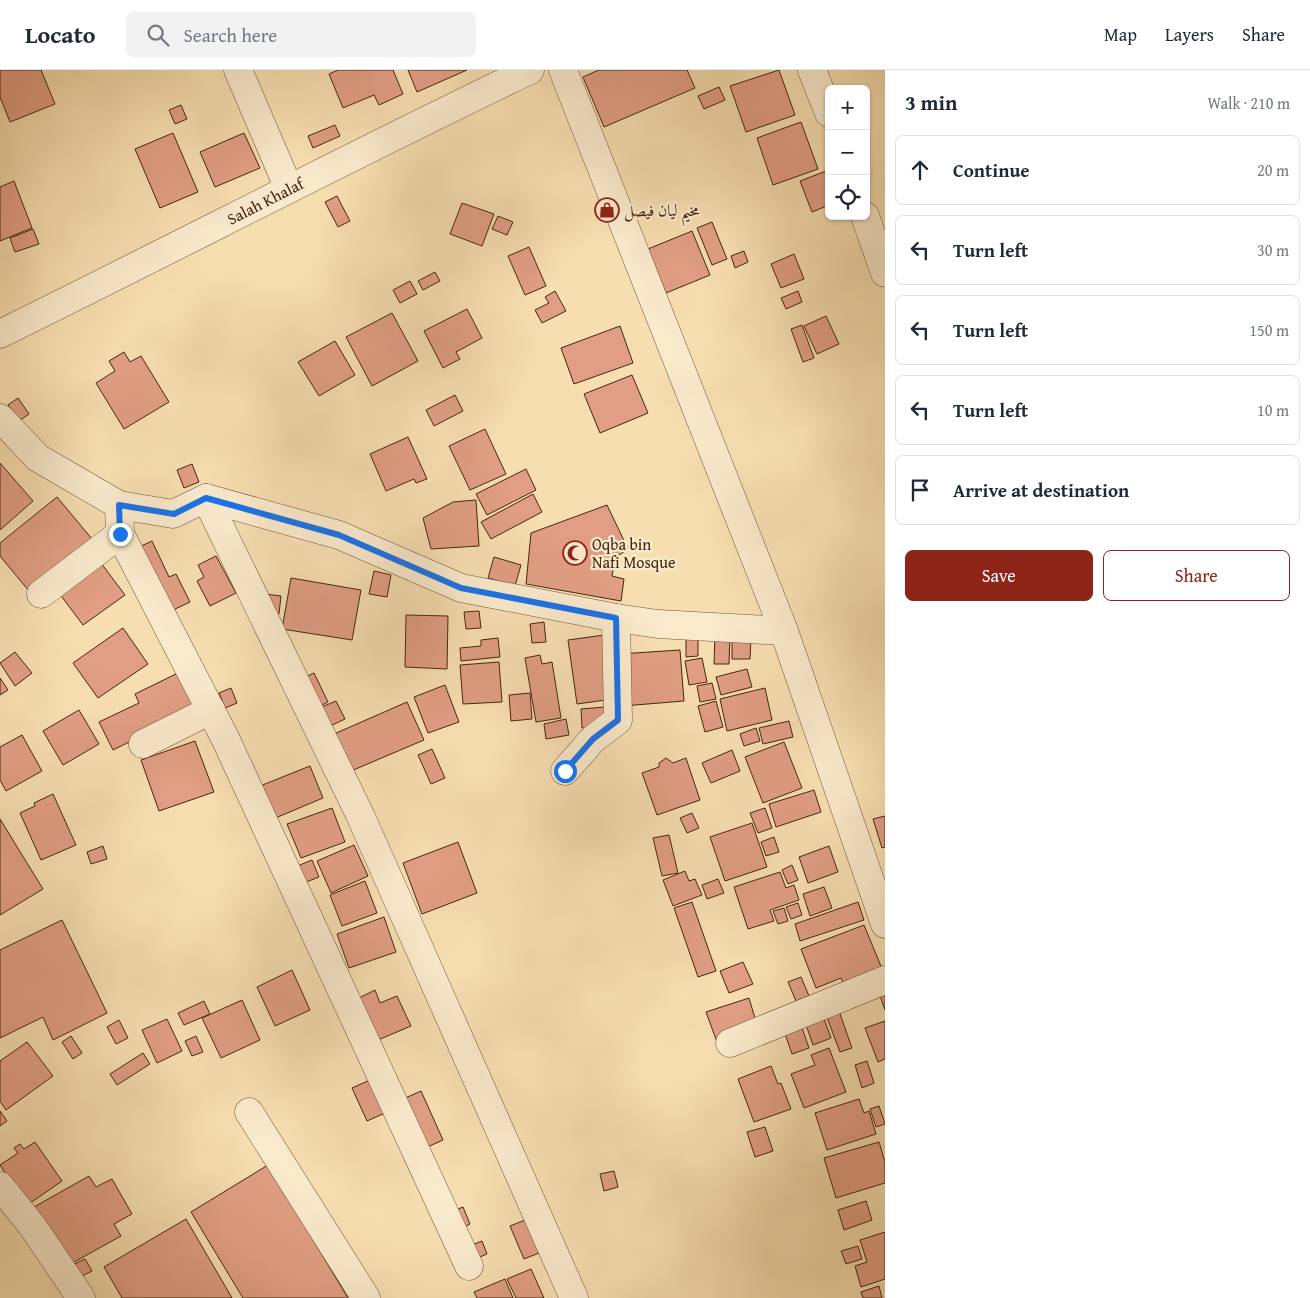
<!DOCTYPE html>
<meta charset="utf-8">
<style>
body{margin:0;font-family:"Gentium Book Plus",Amiri,serif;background:#f2f2f3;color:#1f2937}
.controls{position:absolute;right:15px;top:15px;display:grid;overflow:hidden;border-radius:8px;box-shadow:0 1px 4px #0004}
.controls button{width:45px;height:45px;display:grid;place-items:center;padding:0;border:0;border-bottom:1px solid #e0e1e3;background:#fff;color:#1f2937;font:25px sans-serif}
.stop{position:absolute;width:15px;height:15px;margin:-11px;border:4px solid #1a73e8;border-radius:50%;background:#fff}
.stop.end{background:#1a73e8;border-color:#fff;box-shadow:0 1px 5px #0008}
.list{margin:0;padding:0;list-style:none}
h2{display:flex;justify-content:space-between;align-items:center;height:65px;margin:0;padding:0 20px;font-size:21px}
h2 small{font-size:16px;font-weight:400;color:#747a83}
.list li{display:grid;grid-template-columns:32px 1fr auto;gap:15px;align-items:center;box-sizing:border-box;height:70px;margin:0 10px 10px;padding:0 10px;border:1px solid #e0e1e3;border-radius:8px}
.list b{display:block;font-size:19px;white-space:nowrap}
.list em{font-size:16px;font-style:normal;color:#747a83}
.actions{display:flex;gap:10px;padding:15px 20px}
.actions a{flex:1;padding:11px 0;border:1px solid #8f2418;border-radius:8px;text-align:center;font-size:18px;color:#8f2418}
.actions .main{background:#8f2418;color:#fff}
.icon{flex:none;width:28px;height:28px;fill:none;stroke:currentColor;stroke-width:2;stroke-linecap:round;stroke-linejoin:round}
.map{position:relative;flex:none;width:885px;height:1228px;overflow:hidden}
header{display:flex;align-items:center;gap:30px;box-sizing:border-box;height:70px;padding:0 25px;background:#fff;border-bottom:1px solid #e0e1e3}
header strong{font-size:24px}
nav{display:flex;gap:28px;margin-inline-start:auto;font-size:18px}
.search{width:350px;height:45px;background:#f2f2f3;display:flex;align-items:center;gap:12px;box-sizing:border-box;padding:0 18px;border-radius:8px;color:#747a83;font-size:19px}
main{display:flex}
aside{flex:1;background:#fff}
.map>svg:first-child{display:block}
</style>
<header>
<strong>Locato</strong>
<div class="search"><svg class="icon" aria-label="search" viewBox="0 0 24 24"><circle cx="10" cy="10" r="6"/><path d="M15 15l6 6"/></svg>Search here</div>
<nav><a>Map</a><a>Layers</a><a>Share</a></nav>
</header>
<main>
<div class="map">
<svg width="885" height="1228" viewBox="0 0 885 1228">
<rect width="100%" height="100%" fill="#f7deb1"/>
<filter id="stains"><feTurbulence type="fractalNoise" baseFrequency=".004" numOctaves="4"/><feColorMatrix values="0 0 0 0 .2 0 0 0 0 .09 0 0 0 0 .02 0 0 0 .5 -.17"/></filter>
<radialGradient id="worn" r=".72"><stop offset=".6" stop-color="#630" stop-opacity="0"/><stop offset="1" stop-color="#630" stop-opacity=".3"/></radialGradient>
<g fill="#e19e84" stroke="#442610">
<path d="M0 0H41L55 34 10 52 0 27Z"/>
<path d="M338 0H393L403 24 379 35 374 25 343 38 329 4Z"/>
<path d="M408 0H467L417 22Z"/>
<path d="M599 0H687L695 18 604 57 583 7Z"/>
<path d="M779 0 795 45 746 62 730 16Z"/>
<path d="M719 17 725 30 704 39 698 26Z"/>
<path d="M181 35 187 49 175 54 169 40Z"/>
<path d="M801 52 818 99 773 115 757 68Z"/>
<path d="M335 55 340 66 313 78 308 66Z"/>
<path d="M173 63 198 122 160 138 135 79Z"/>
<path d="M244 63 260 98 215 117 200 82Z"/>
<path d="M829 100V135L812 142 800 111Z"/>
<path d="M14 111 32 158 0 171V117Z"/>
<path d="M337 126 350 151 338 157 325 132Z"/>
<path d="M462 133 494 144 482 176 450 164Z"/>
<path d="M498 146 513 152 507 165 492 159Z"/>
<path d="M712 152 727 189 712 195 697 158Z"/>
<path d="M33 159 39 174 15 182 10 168Z"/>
<path d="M692 161 710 205 666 223 648 179Z"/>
<path d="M529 177 546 216 525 225 508 186Z"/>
<path d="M744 181 748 192 735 198 731 186Z"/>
<path d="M794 184 804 209 781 218 771 194Z"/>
<path d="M435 202 440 211 423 220 418 211Z"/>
<path d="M410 211 417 224 400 233 393 220Z"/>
<path d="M555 221 566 241 542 253 535 240 549 233 545 227Z"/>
<path d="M798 221 802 232 786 239 781 228Z"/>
<path d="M467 239 482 268 456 282 460 289 443 298 424 261Z"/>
<path d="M392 243 418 291 372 316 346 267Z"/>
<path d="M826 246 839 274 817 284 804 256Z"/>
<path d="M802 255 814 288 803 292 791 259Z"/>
<path d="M620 256 633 293 574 314 561 278Z"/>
<path d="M335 271 355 305 319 326 298 292Z"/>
<path d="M124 282 130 292 141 286 169 332 124 359 96 313 115 301 109 291Z"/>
<path d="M632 305 648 343 600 363 584 324Z"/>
<path d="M455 325 463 341 434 356 426 340Z"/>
<path d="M18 328 29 344 19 351 8 335Z"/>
<path d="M485 359 506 404 470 420 449 376Z"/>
<path d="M408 367 427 409 416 413 414 409 386 421 370 384Z"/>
<path d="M0 393 33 431 0 460Z"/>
<path d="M192 394 199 412 184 418 177 400Z"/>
<path d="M526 399 536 420 487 445 476 424Z"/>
<path d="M533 424 542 442 491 469 481 452Z"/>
<path d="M57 427 92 469 29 521 0 486V473Z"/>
<path d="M476 430 479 476 431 479 423 448 453 432Z"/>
<path d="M607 435 628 479 615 488 612 506 624 509 621 531 526 514 531 463Z"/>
<path d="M152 471 169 507 176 504 190 532 171 541 139 477Z"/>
<path d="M216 486 236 523 210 536 197 511 204 507 198 495Z"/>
<path d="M494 487 521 495 515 516 488 508Z"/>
<path d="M101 493 125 525 83 555 59 523Z"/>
<path d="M374 501 391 505 387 527 369 524Z"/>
<path d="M291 508 361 520 352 570 282 559Z"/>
<path d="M265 524 281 526 279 544 263 542Z"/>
<path d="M479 541 481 558 466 559 464 542Z"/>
<path d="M406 545 448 546 447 599 405 597Z"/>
<path d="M544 552 546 572 532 573 530 554Z"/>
<path d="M123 558 148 594 98 628 73 593Z"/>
<path d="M604 565 613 629 577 634 568 570Z"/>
<path d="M715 565H730L729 594H714Z"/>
<path d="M698 566V586L686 587V567Z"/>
<path d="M498 568 500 587 461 591 460 578 481 576V570Z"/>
<path d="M732 568 751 569 750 589H732Z"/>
<path d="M680 580 684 631 623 636 619 584Z"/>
<path d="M15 582 32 603 15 616 0 593Z"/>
<path d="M540 585 542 594 552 592 561 648 536 652 525 588Z"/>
<path d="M702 588 707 612 689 615 685 591Z"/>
<path d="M499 592 502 632 463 634 460 595Z"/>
<path d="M747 599 752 617 721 625 716 607Z"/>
<path d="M178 603 196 639 113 680 99 652 139 633 135 624Z"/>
<path d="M314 603 328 632 314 639 301 609Z"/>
<path d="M0 608 8 620 0 625Z"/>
<path d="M712 613 716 629 700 632 697 616Z"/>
<path d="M445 615 459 652 428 663 414 627Z"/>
<path d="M231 618 237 633 225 638 219 623Z"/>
<path d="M765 618 772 650 727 661 720 629Z"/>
<path d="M530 623 532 649 511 651 509 625Z"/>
<path d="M336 631 345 649 326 658 317 639Z"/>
<path d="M716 631 723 657 705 662 698 636Z"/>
<path d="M407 632 424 670 351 701 334 664Z"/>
<path d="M605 637 606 656 582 658 581 639Z"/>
<path d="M79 640 99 674 63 695 43 661Z"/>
<path d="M566 649 569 665 546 669 544 654Z"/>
<path d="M789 651 793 667 763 674 759 658Z"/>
<path d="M756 658 760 671 744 676 740 664Z"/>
<path d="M22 665 42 701 6 721 0 710V677Z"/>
<path d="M195 671 214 722 159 741 141 690Z"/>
<path d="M784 672 802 718 763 733 745 687Z"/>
<path d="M432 679 445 708 431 714 418 685Z"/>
<path d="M732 680 740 701 711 713 702 693Z"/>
<path d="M666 688 673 693 686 688 700 730 657 745 642 703 659 697V693Z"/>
<path d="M310 696 323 728 273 749 260 716Z"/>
<path d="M814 720 821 742 776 757 769 734Z"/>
<path d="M53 724 76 775 41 790 20 743 35 736 34 733Z"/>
<path d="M332 738 345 772 301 788 287 754Z"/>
<path d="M765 738 772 758 758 763 750 743Z"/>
<path d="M692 743 699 758 687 763 680 748Z"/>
<path d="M885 746V777L882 778 873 749Z"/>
<path d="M0 749 43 819 0 845Z"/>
<path d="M752 753 767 797 725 811 710 767Z"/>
<path d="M669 765 678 803 662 806 653 768Z"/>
<path d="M774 767 779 782 766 786 761 772Z"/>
<path d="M458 772 477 823 422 844 403 793Z"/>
<path d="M354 775 368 806 331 823 317 791Z"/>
<path d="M103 776 107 789 91 794 87 782Z"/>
<path d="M829 776 838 802 808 813 799 787Z"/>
<path d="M312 790 319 807 301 814 295 797Z"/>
<path d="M792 795 798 810 788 814 782 800Z"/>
<path d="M685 801 689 811 695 809 702 825 673 836 663 810Z"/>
<path d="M780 802 786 818 794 815 799 830 770 840 774 851 748 859 734 817Z"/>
<path d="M718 809 724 823 707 829 702 815Z"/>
<path d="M365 811 377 843 342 856 330 825Z"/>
<path d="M824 817 832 838 810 846 803 824Z"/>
<path d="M692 832 716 901 698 907 674 838Z"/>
<path d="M858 832 864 850 800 871 795 854Z"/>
<path d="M798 833 802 845 791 849 786 837Z"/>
<path d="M784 838 788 851 778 854 773 841Z"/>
<path d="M384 847 396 882 349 898 337 864Z"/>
<path d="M62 850 107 943 53 970 43 947 0 968V880Z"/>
<path d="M864 855 885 906 847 923 841 908 816 918 801 879Z"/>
<path d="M743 892 753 914 729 923 720 901Z"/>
<path d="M292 900 310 940 275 956 257 917Z"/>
<path d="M801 907 809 926 796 931 788 912Z"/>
<path d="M375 920 380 933 397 926 411 956 378 970 359 928Z"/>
<path d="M885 924V940L880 926Z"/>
<path d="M749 928 758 958 717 972 706 942Z"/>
<path d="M242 930 260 970 221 988 202 948Z"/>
<path d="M204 931 210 944 184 955 178 943Z"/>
<path d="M839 941 852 978 840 982 826 945Z"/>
<path d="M823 946 831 968 813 975 805 952Z"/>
<path d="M167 949 182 981 157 993 142 960Z"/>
<path d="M119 950 128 968 116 974 107 957Z"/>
<path d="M885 951V989L878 992 865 958Z"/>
<path d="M801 955 809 978 792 984 784 961Z"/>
<path d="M71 966 82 983 73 989 62 972Z"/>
<path d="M196 966 203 982 192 986 185 971Z"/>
<path d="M27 972 53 1006 6 1040 0 1031V991Z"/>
<path d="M829 978 846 1022 804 1038 791 1004 815 995 811 985Z"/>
<path d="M143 983 150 994 117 1015 110 1004Z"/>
<path d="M867 991 874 1013 862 1018 855 995Z"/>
<path d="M771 996 778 1014 781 1013 791 1039 754 1052 738 1009Z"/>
<path d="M370 1010 385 1043 367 1051 352 1018Z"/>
<path d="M421 1021 443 1070 423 1079 401 1030Z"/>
<path d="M859 1029 864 1043 869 1041 876 1064 827 1080 815 1043Z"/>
<path d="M879 1036 885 1054 876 1057 870 1039Z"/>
<path d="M0 1041 7 1051 0 1056Z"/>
<path d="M765 1057 773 1081 755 1087 747 1062Z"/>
<path d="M35 1072 62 1111 26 1136 0 1095 18 1083 14 1078 20 1074 24 1079Z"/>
<path d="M879 1072 885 1092V1113L836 1128 824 1088Z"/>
<path d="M268 1095 348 1228H243L191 1142Z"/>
<path d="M614 1101 618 1117 604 1121 600 1104Z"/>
<path d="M89 1106 96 1117 112 1109 132 1144 114 1154 121 1166 67 1196 34 1137Z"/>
<path d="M866 1131 872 1150 844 1160 838 1140Z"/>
<path d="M463 1137 470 1154 461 1159 453 1141Z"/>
<path d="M530 1148 544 1181 524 1189 510 1156Z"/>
<path d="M186 1149 232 1228H122L104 1197Z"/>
<path d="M885 1162V1209L861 1217 855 1196 867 1192 860 1170Z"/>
<path d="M482 1171 487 1184 475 1189 469 1176Z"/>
<path d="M858 1176 862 1189 846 1194 841 1181Z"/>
<path d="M85 1189 92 1201 72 1211 66 1198Z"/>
<path d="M531 1199 544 1228H516L507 1209Z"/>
<path d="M505 1209 513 1228H477L474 1222Z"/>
<path d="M879 1216 882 1228H863L861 1222Z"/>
</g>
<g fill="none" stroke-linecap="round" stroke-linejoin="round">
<g stroke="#715438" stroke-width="29">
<g id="minor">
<path d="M238 0 289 119"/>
<path d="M563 0 784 561 885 854"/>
<path d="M812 0 829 43"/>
<path d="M865 146 885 203"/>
<path d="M0 264C177 177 352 85 530 0"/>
<path d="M0 348 38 388 119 435 173 444 206 428 339 465 461 518 616 548 658 554 784 561"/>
<path d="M206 428 361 747 574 1228"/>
<path d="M119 435 120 464 226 670 469 1196"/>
<path d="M41 524 120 464"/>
<path d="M143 674 211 640"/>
<path d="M565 701 593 669 618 650 616 548"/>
<path d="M730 973 885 910"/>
<path d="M249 1042 366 1228"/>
<path d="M0 1116 33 1157 81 1228"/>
</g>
</g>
<use href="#minor" stroke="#faeacc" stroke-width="28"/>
</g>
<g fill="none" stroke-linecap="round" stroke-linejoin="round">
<path stroke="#1a73e8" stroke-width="6" d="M120 464 119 435 174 444 206 428 339 465 461 518 616 548 618 650 593 669 565 701"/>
</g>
<defs>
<g id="shop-ring" transform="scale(1.25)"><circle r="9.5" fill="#faeacc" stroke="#8f2418" stroke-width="1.5"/><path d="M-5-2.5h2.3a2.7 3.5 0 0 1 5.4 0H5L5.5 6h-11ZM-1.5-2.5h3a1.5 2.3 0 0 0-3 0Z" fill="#8f2418"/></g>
<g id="mosque-ring" transform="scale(1.25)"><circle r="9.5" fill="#faeacc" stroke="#8f2418" stroke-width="1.5"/><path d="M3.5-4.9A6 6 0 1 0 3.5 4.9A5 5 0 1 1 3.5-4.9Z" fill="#8f2418"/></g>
</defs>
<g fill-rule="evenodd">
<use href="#shop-ring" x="607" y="140"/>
<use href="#mosque-ring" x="575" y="483"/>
</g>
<g text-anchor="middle" stroke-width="4.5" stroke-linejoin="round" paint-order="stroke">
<g font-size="16" fill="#442610" stroke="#faeacc">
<text transform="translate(265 131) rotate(-27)" y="6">Salah Khalaf</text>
</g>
<g font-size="16" fill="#442610" stroke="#faeacc" text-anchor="start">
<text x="624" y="146">مخيم ليان فيصل</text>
<text x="592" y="480">Oqba bin<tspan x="592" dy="18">Nafi Mosque</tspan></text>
</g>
</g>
<rect width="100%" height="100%" filter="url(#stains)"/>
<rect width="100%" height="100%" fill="url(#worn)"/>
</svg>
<div class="controls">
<button>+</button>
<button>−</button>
<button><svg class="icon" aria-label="locate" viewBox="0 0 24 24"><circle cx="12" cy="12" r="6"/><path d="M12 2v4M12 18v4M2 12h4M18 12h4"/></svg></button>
</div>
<div class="stop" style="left:565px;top:701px"></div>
<div class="stop end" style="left:120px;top:464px"></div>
</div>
<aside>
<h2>3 min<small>Walk · 210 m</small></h2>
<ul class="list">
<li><svg class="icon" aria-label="ahead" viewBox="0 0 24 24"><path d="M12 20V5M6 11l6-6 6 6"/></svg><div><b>Continue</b></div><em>20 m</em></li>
<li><svg class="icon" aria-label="left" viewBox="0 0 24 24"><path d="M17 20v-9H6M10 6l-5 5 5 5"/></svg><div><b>Turn left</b></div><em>30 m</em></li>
<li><svg class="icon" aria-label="left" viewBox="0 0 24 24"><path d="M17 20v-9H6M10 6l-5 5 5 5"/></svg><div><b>Turn left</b></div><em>150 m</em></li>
<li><svg class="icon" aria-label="left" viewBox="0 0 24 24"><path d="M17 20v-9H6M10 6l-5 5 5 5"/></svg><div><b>Turn left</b></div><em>10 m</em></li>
<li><svg class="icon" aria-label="arrive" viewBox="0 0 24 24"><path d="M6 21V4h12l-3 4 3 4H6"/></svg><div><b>Arrive at destination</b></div></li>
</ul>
<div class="actions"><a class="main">Save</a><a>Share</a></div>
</aside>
</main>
